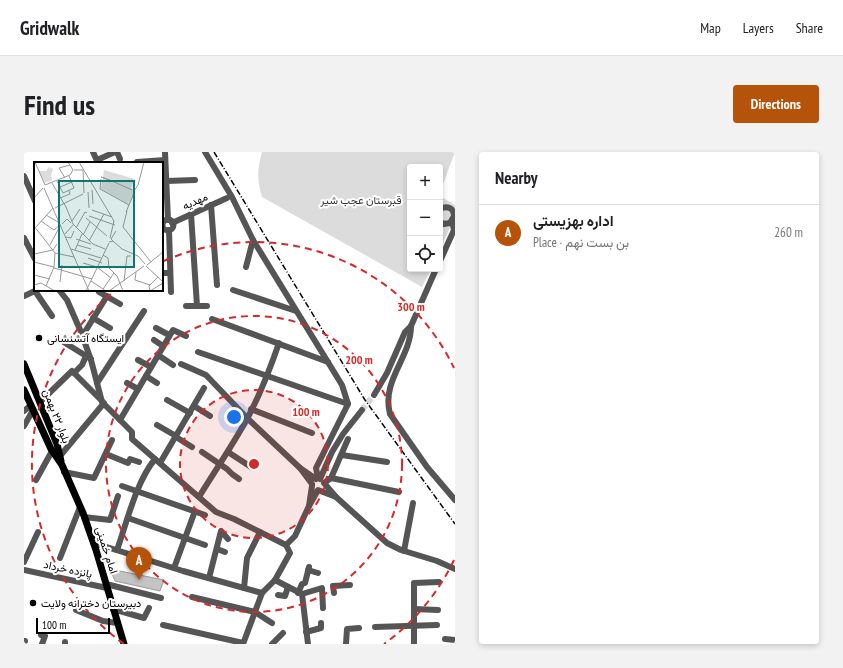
<!DOCTYPE html>
<meta charset="utf-8">
<style>
body{margin:0;font-family:"PT Sans Narrow",Vazirmatn,sans-serif;background:#f2f2f2;color:#202124}
.controls{position:absolute;right:12px;top:12px;display:grid;overflow:hidden;border-radius:4px;box-shadow:0 2px 6px #0003}
.controls button{width:36px;height:36px;display:grid;place-items:center;padding:0;border:0;border-bottom:1px solid #e0e0e0;background:#fff;color:#202124;font:20px sans-serif}
.scale{position:absolute;left:12px;bottom:10px;width:74px;box-sizing:border-box;padding-left:4px;border:2px solid #000;border-top:0;font-size:11px;line-height:14px;white-space:nowrap;color:#000;-webkit-text-stroke:3px #fff;paint-order:stroke}
.you{position:absolute;left:210px;top:265px;width:14px;height:14px;margin:-10px;border:3px solid #fff;border-radius:50%;background:#1a73e8;box-shadow:0 0 0 6px #1a73e833}
.badge{display:grid;place-items:center;width:26px;height:26px;border-radius:50%;background:#b45309;color:#fff;font-size:13px;font-weight:700}
.pin{position:absolute;translate:-50% -33px;filter:drop-shadow(0 1px 2px #0008)}
.pin::after{content:'';position:absolute;top:21px;width:14px;height:12px;background:inherit;clip-path:polygon(0 0,100% 0,50% 100%)}
.list{margin:0;padding:0;list-style:none}
h2{display:flex;justify-content:space-between;align-items:center;height:52px;margin:0;padding:0 16px;font-size:17px}
h2 small{font-size:13px;font-weight:400;color:#757577}
.list li{display:grid;grid-template-columns:26px 1fr auto;gap:12px;align-items:center;box-sizing:border-box;height:56px;padding:0 16px;border-top:1px solid #e0e0e0}
.list b{display:block;font-size:15px;white-space:nowrap}
.list p{margin:0;font-size:13px;white-space:nowrap;color:#757577}
.list em{font-size:13px;font-style:normal;color:#757577}
.icon{flex:none;width:22px;height:22px;fill:none;stroke:currentColor;stroke-width:2;stroke-linecap:round;stroke-linejoin:round}
.map{position:relative;flex:none;width:431px;height:492px;overflow:hidden;border-radius:4px}
header{display:flex;align-items:center;gap:24px;box-sizing:border-box;height:56px;padding:0 20px;background:#fff;border-bottom:1px solid #e0e0e0}
header strong{font-size:19px}
nav{display:flex;gap:22px;margin-inline-start:auto;font-size:14px}
.intro{display:flex;align-items:center;justify-content:space-between;box-sizing:border-box;height:96px;padding:0 24px}
h1{margin:0;font-size:28px}
.button{padding:10px 18px;border-radius:4px;background:#b45309;color:#fff;font-size:14px;font-weight:700}
main{display:flex;gap:24px;padding:0 24px}
aside{flex:1;background:#fff;border-radius:4px;box-shadow:0 2px 6px #0003}
.map>svg:first-child{display:block}
</style>
<header>
<strong>Gridwalk</strong>
<nav><a>Map</a><a>Layers</a><a>Share</a></nav>
</header>
<div class="intro"><h1>Find us</h1><a class="button">Directions</a></div>
<main>
<div class="map">
<svg width="431" height="492" viewBox="0 0 431 492">
<rect width="100%" height="100%" fill="#fff"/>
<g fill="#dcdcdc">
<path d="M238 0H431L416 40V15H386V117H407L398 135 238 45C233 27 233 19 238 0Z"/>
<path d="M416 44 431 53V65L416 97Z"/>
</g>
<path fill="#c4c4c4" stroke="#999" d="M86 417 140 428 136 439 91 429Z"/>
<g fill="none" stroke-linecap="round" stroke-linejoin="round">
<path stroke="#d9d9d9" stroke-width="6" stroke-dasharray="6 3" stroke-linecap="butt" d="M338 258 350 243"/>
<g stroke="#555" stroke-width="6">
<path d="M69 0 74 11"/>
<path d="M93 0 96 7"/>
<path d="M141 0 144 68"/>
<path d="M181 0 208 45 229 88 318 233 324 252 292 316 294 326"/>
<path d="M73 8 91 0"/>
<path d="M113 10 141 8"/>
<path d="M0 24 11 49"/>
<path d="M142 29 171 28"/>
<path d="M187 53 193 133"/>
<path d="M416 57C423 53 430 56 430 64L426 71 420 72 416 70"/>
<path d="M167 62 173 154"/>
<circle cx="144" cy="73" r="5.5"/>
<path d="M148 71 203 46"/>
<path d="M145 78 147 140"/>
<path d="M0 86 11 107"/>
<path d="M416 109 430 78 428 69"/>
<path d="M222 115 229 88"/>
<path d="M138 121H146"/>
<path d="M35 138 43 148 57 180 67 208 78 250 108 280V287L192 360 210 367 262 393"/>
<path d="M209 138 272 159"/>
<path d="M11 139 28 164"/>
<path d="M75 140 96 152"/>
<path d="M0 144 13 138"/>
<path d="M162 154H183"/>
<path d="M69 166 86 176"/>
<path d="M188 167 304 210"/>
<path d="M387 174C387 206 357 228 366 262L403 315 431 348"/>
<path d="M132 176 145 183"/>
<path d="M59 183 83 144"/>
<path d="M130 188 139 194"/>
<path d="M38 189 67 207"/>
<path d="M174 200 324 252"/>
<path d="M134 203 149 213"/>
<path d="M114 208 127 215"/>
<path d="M157 212 182 223 223 266 276 316"/>
<path d="M50 221 58 213 62 204"/>
<path d="M122 224 133 231"/>
<path d="M73 231 120 159"/>
<path d="M103 231 114 237"/>
<path d="M350 243 363 221 381 180 387 174 412 117"/>
<path d="M143 248 166 261"/>
<path d="M16 250 48 219 78 249"/>
<path d="M170 254 186 264"/>
<path d="M227 257 288 281"/>
<path d="M0 259 7 253"/>
<path d="M96 268 149 178 162 184"/>
<path d="M133 273 152 284"/>
<path d="M0 274 9 258"/>
<path d="M152 285 168 295"/>
<path d="M178 300 203 317 208 322 215 327"/>
<path d="M204 300 227 315"/>
<path d="M82 302 104 311 106 307 115 310"/>
<path d="M318 303 363 310"/>
<path d="M36 304 80 251"/>
<path d="M136 311 180 236"/>
<path d="M40 320 70 326 88 288"/>
<path d="M307 326 375 340"/>
<path d="M296 327 308 300 319 282 338 258"/>
<path d="M12 328 28 299"/>
<path d="M288 332 276 316 292 327"/>
<path d="M98 334 181 363"/>
<path d="M288 334 285 354 294 338 312 345 300 331 307 326 324 287"/>
<path d="M175 345C191 319 208 294 223 267 236 243 246 217 255 191"/>
<path d="M312 345 363 391 377 398 413 409 431 417"/>
<path d="M60 365 86 368 94 344"/>
<path d="M104 366 181 393"/>
<path d="M70 391 159 419 238 441"/>
<path d="M193 397 201 400"/>
<path d="M93 398C103 370 112 330 131 307"/>
<path d="M380 399 389 351"/>
<path d="M36 406 56 355"/>
<path d="M0 410 14 380"/>
<path d="M150 416 171 359"/>
<path d="M0 418 83 436"/>
<path d="M284 418 294 421"/>
<path d="M185 426 197 379 204 387"/>
<path d="M251 428 278 442 284 492"/>
<path d="M82 432 137 446"/>
<path d="M220 436 223 406 236 380"/>
<path d="M274 441 278 432 281 431 285 415"/>
<path d="M310 441 309 434 326 433"/>
<path d="M278 442 298 436 299 456"/>
<path d="M254 443 261 444 264 435"/>
<path d="M168 445 231 460 248 471"/>
<path d="M89 457 120 466 125 456"/>
<path d="M390 457 414 458"/>
<path d="M52 458 79 469 93 471"/>
<path d="M139 473 219 491"/>
<path d="M351 475 413 473"/>
<path d="M282 480 297 476V471"/>
<path d="M17 483 21 484 18 492"/>
<path d="M421 487 431 488"/>
<path d="M0 489H1"/>
<path d="M41 492V490"/>
<path d="M219 492 238 441 251 428 266 401 262 393 271 384 285 354"/>
<path d="M248 492 259 481"/>
<path d="M322 492 323 477 335 476"/>
<path d="M390 492V431L415 430"/>
</g>
<g stroke="#000" stroke-width="7">
<path d="M0 212 33 292 37 309"/>
<path d="M0 238 27 297 38 313 59 361 72 398 100 492"/>
</g>
<path stroke="#000" stroke-width="1.5" stroke-dasharray="6 2 1 2" stroke-linecap="butt" d="M190 0 341 248 431 372"/>
</g>
<circle cx="230" cy="312" r="74" fill="#d62828" fill-opacity=".12"/>
<g fill="none" stroke="#d62828" stroke-width="2" stroke-dasharray="7 5">
<circle cx="230" cy="312" r="74"/>
<circle cx="230" cy="312" r="148"/>
<path d="M430 408A222 222 0 0 1 360 492M100 492A222 222 0 0 1 92 138M140 109A222 222 0 0 1 430 216"/>
</g>
<g fill="#000" stroke="#fff" stroke-width="1.5">
<circle cx="15" cy="186" r="4"/>
<circle cx="9" cy="451" r="4"/>
</g>
<g text-anchor="middle" stroke-width="4" stroke-linejoin="round" paint-order="stroke">
<g font-size="11" fill="#333" stroke="#fff">
<text x="337" y="52">قبرستان عجب شیر</text>
</g>
<g font-size="11" fill="#000" stroke="#fff">
<text transform="translate(171 49) rotate(-24)" y="4">مهدیه</text>
<text transform="translate(33 264) rotate(69)" y="4">بلوار ۲۲ بهمن</text>
<text transform="translate(83 398) rotate(72)" y="4">امام خمینی</text>
<text transform="translate(44 417) rotate(12)" y="4">پانزده خرداد</text>
</g>
<g font-size="11" fill="#000" stroke="#fff" text-anchor="start">
<text x="23" y="190">ایستگاه آتشنشانی</text>
<text x="17" y="455">دبیرستان دخترانه ولایت</text>
</g>
</g>
<g transform="translate(10 10)">
<rect width="129" height="129" fill="#fff"/>
<path d="M15 5 19 7 17 14 18 18 11 21 5 9H12ZM70 8 101 17 97 26 101 29 94 42 67 27Z" fill="#dcdcdc"/>
<path fill="none" stroke="#999" stroke-width="1" d="M1 0 11 23M45 0 80 59 76 76M40 8H49L50 31M31 16 25 6 36 3M67 17 66 27 95 43M23 19 29 31 40 26 35 14M78 19 98 28M75 20 78 19 67 15 76 18M18 21 32 45 39 62 59 82 71 87M11 23 36 13 39 8 34 0M26 25 38 20M10 26 55 129M58 28 59 42M100 29 104 23 110 0M54 30 55 46M0 36 9 26M26 36 36 32 35 29M21 46 49 32M58 48 78 55M93 49 89 65 117 100M92 50 100 31M12 53 24 60M55 54 81 63M52 56 73 74M7 59 20 68 26 63M38 59 46 47M28 62 33 57 37 61M0 64 21 91 20 105 12 124M2 65 19 46M42 66 51 50 53 51M31 72 39 63M49 73 56 60M32 75 37 76 40 69M42 77 57 82M55 79 70 52M79 79 88 87 104 94 111 102M75 80 79 79 77 77 82 69M16 83 26 64M43 83 57 87M37 87 67 96M41 88 48 72M21 91 40 95M0 92 19 88 23 82M69 93 74 96 75 106 83 114 89 129M54 96 68 101M0 100 20 105M49 101 63 105M113 103 129 90M112 104 129 120M63 105 77 116M20 106 58 117M102 110 101 118 116 123M0 113 16 117M57 119 72 129M90 119 93 94H97M26 120 28 103M0 123 7 121 21 129M69 127 80 111M52 129 75 81M75 129 110 104M116 129 115 124 124 115M116 129 129 121"/>
<path fill="#0f766e" fill-opacity="0.15" stroke="#0f766e" stroke-width="2" d="M25 19H100V105H25Z"/>
<rect width="129" height="129" fill="none" stroke="#000" stroke-width="2"/>
</g>
<circle cx="230" cy="312" r="6" fill="#d62828" stroke="#fff" stroke-width="2"/>
<g font-size="12" text-anchor="middle" font-weight="bold" fill="#d62828" stroke="#fff" stroke-width="4" stroke-linejoin="round" paint-order="stroke">
<text x="387" y="159">300 m</text>
<text x="335" y="212">200 m</text>
<text x="282" y="264">100 m</text>
</g>
</svg>
<div class="controls">
<button>+</button>
<button>−</button>
<button><svg class="icon" aria-label="locate" viewBox="0 0 24 24"><circle cx="12" cy="12" r="6"/><path d="M12 2v4M12 18v4M2 12h4M18 12h4"/></svg></button>
</div>
<div class="scale">100 m</div>
<div class="you"></div>
<div class="pin badge" style="left:115px;top:428px">A</div>
</div>
<aside>
<h2>Nearby<small></small></h2>
<ul class="list">
<li><span class="badge">A</span><div><b>اداره بهزیستی</b><p>Place · بن بست نهم</p></div><em>260 m</em></li>
</ul>
</aside>
</main>
